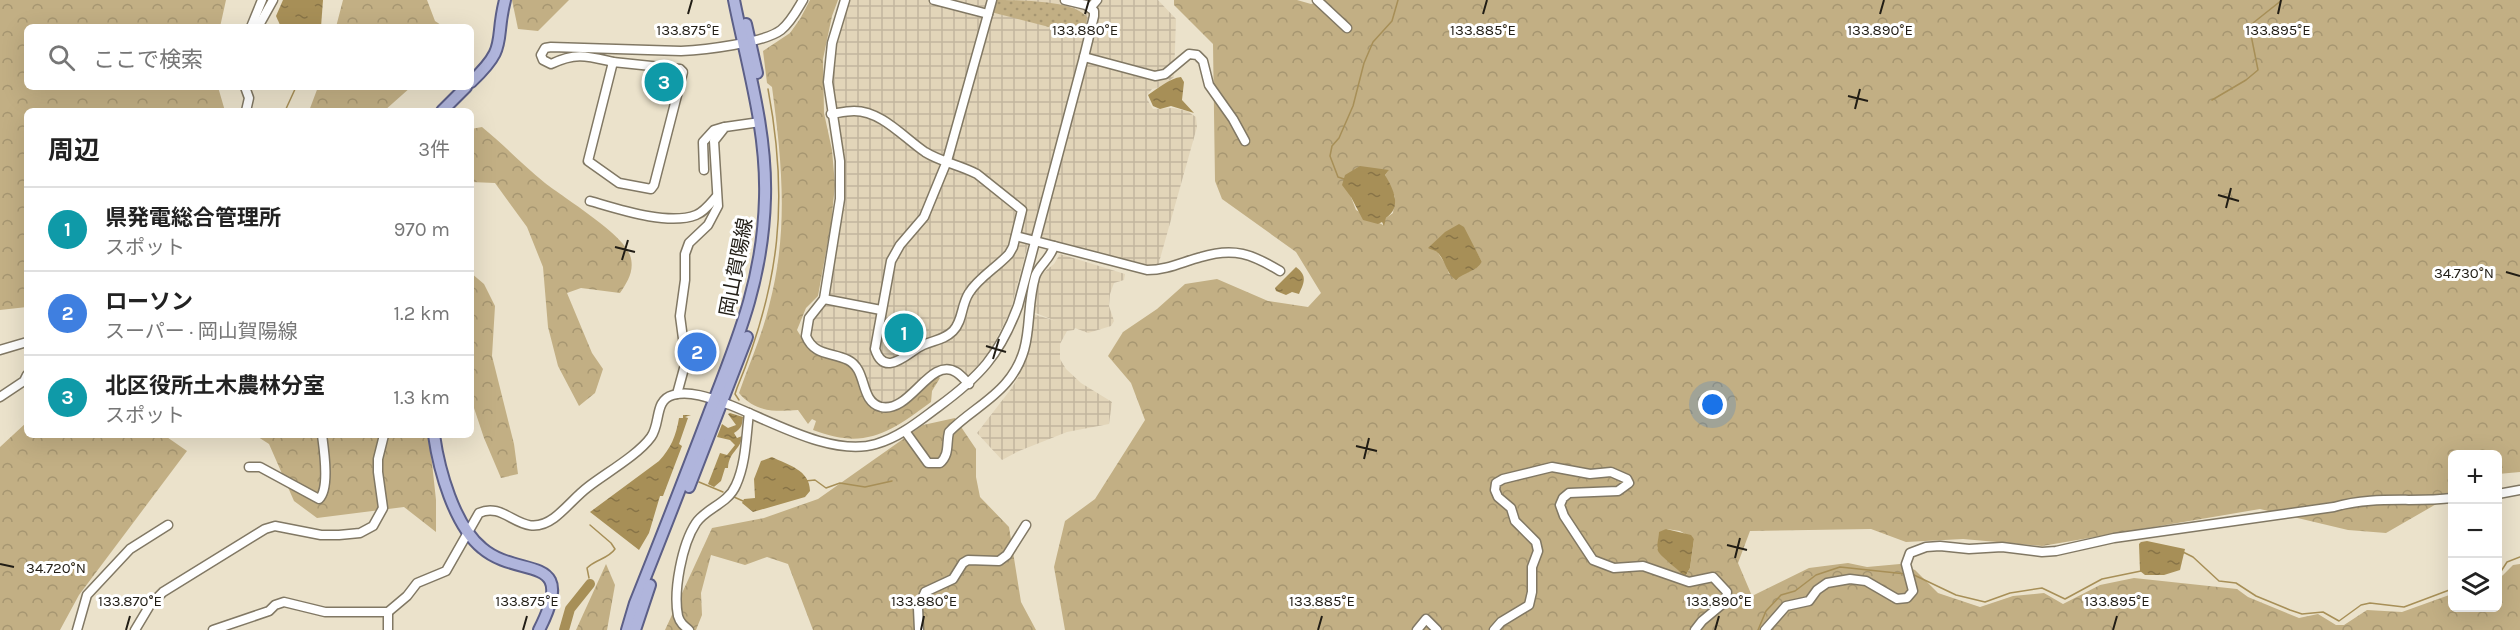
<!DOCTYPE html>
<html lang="ja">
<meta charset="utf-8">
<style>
body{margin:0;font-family:Karla,"Noto Sans JP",sans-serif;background:#f2f2f2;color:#222}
.controls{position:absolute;right:18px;bottom:18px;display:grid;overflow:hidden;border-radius:9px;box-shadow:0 6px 24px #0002}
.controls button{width:54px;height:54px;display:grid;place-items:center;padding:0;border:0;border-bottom:2px solid #e0e0e0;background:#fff;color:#222;font:30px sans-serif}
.you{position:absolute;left:1713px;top:405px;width:21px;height:21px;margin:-15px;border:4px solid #fff;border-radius:50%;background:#1a73e8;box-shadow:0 0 0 9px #1a73e833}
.badge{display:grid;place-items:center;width:39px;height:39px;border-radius:50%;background:#0b8043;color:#fff;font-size:20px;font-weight:700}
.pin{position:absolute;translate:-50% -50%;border:3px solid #fff;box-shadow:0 2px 6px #0006}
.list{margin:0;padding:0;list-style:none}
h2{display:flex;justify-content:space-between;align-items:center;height:78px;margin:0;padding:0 24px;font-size:26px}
h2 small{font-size:20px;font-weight:400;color:#767676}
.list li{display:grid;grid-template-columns:39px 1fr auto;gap:18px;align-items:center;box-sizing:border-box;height:84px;padding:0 24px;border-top:2px solid #e0e0e0}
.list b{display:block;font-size:22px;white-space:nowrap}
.list p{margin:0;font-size:20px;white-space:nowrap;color:#767676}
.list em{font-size:20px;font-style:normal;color:#767676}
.icon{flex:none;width:33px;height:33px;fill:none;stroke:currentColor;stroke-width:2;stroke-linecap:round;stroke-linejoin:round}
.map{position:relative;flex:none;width:2520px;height:630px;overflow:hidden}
.search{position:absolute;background:#fff;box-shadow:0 6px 24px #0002;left:24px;top:24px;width:450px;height:66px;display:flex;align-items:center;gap:15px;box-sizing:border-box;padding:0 21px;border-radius:9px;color:#767676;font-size:22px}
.panel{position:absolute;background:#fff;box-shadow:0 6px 24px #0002;left:24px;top:108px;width:450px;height:330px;border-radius:9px}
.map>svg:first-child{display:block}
</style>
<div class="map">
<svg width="2520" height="630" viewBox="0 0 2520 630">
<defs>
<pattern id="industrial-grid" width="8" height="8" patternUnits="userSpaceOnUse" patternTransform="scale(1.5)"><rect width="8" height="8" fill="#e2d5b9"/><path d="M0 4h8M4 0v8" fill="none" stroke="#c2b69e"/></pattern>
<pattern id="forest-crowns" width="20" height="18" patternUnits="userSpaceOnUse" patternTransform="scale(1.5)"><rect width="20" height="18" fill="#c2af84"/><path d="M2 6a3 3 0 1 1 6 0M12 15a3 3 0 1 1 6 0" fill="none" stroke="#a69671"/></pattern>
<pattern id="park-dots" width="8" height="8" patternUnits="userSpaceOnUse" patternTransform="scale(1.5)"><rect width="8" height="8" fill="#c2af84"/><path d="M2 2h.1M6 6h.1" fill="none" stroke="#a69671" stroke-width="1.8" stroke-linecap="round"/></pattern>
<pattern id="water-ripples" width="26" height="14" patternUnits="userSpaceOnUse" patternTransform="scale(1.5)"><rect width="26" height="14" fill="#a78f57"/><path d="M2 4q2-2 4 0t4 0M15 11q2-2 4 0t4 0" fill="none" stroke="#887447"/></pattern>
</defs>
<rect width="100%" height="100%" fill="#ebe2cb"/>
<g fill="url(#industrial-grid)">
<path d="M848 0H1158L1176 19 1174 77 1161 87 1152 89 1147 95V99L1153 109 1173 108 1187 111 1196 117 1197 127 1158 266 1150 268 1030 237 1010 312 990 351 976 369 969 376H965L947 366 892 404 879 403 869 394 863 371 820 350 811 341 809 326 811 319 824 303 842 213 831 67 833 49Z"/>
<path d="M1060 254 1125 274 1124 280 1114 283 1110 294 1109 306 1114 321 1111 326 1088 333 1075 328 1074 330 1067 331 1060 344V359L1066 369 1081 383 1112 402 1109 424 1067 432 1019 451 1002 460 977 433 1011 389 1020 374 1017 372 1033 314 1056 321 1033 312 1040 275 1054 264Z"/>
</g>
<g fill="url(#forest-crowns)" fill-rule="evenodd">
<path d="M0 0H226L220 27H27V87H218L225 111H27V307L0 310Z"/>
<path d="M343 0H427L435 21 444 27H336Z"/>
<path d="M512 0H569L538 31 518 29Z"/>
<path d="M810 0H838L832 16 823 59 824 113 832 150 835 185 831 224 818 296 806 308 797 330 805 343 815 353 845 362 854 369 863 395 895 410 936 374 940 378 932 391 931 402C889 433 865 450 813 430L816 421 812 419 808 424 798 410C775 412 755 412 739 393 749 364 762 336 769 306 789 231 782 162 772 87L767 83 763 51 790 33 800 19Z"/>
<path d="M1174 0H1297L1311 4 1324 0H2520V472L2498 474V454H2452V495L2386 533 2348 530 2260 509 2042 546 1963 539 1906 542 1871 529 1750 531 1738 563 1752 596 1809 568 1848 563 1867 567 1900 564 1915 570 1938 593 1980 607 2013 596 2044 593 2063 604 2100 585 2134 578 2237 589 2248 597 2299 618 2318 614 2336 625H2344L2367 610 2402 612 2452 594V608H2498V580L2513 565 2520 564V630H1065L1054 567 1065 521 1095 499 1145 420 1131 383 1108 356 1123 332 1157 309 1185 284 1217 279 1268 301 1308 307 1321 293 1296 252 1222 199 1215 181 1213 44 1174 5ZM1389 170 1385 175 1395 197 1393 213 1386 218 1383 225 1356 210 1351 197ZM1465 232 1482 262C1474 273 1462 274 1449 274L1446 265 1438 253ZM1666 529 1680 531 1694 539 1690 568 1686 575H1683L1657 548Z"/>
<path d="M318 87H411L384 111H309Z"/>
<path d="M482 127C503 144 523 165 545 183 564 198 622 233 630 255 635 270 628 281 620 293L581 288 567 293 592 353 603 369 595 393 579 406 558 366 548 327 543 267 527 227 495 183 471 182V129Z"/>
<path d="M471 273 484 284 495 306 492 356 514 444 518 474 501 478 484 438 471 399Z"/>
<path d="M955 418 976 449V477L980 497 1009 527 1021 602 1036 630H813L788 564 767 557 745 565 711 555 701 593 702 615 696 630H665L712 528 764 518 818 499 923 425Z"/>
<path d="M27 422V435H164L187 451 79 595 60 630H0V447Z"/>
<path d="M255 435H429L436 500V532L404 507 317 518 294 501 269 444Z"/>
<path d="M606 564 615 585 607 630H576Z"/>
</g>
<path fill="url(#park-dots)" d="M994 0C1017 0 1073 0 1087 17L1084 36 991 12Z"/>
<g fill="url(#water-ripples)">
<path d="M283 0H323L321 27 280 25 276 16Z"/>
<path d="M1181 77 1184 82 1182 100 1194 113 1171 106 1160 109 1153 106 1148 95C1157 89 1170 78 1181 77Z"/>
<path d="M1360 166 1389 170 1385 175C1394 190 1402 207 1386 218L1384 226 1382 222 1378 224 1363 220 1351 197 1342 185 1345 175Z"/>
<path d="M1459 224 1464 227 1482 262C1476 272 1464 272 1456 280 1446 274 1446 261 1438 253 1436 250 1432 250 1428 248L1445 232Z"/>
<path d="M1296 267C1308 276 1304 283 1299 294L1292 292 1286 295 1276 291 1275 288Z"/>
<path d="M730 413 743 417C742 425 742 428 734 433L737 438 742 436C741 450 729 451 728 468H725L721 481 714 487 708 484 720 453 727 455 735 445 730 440 717 437 722 424 728 428 736 425 728 414Z"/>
<path d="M683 415H691L685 417 688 418 679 444 682 446 663 496H660L649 533 639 550 590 512 659 461C671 448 676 436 679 418H683Z"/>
<path d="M772 457C788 465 810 470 810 491L805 497 753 512 742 503 744 499 755 498 754 479 761 461Z"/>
<path d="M1666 529 1691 535 1694 539 1690 568 1686 575 1684 576C1679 570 1660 556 1658 551 1656 546 1659 537 1659 532Z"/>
<path d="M2147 541 2185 549 2180 570 2164 575H2145L2140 571 2139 544 2141 542Z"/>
</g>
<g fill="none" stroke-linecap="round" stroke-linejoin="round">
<g stroke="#a78f57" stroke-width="1.5">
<path d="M2212 100 2246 80 2258 70 2251 35 2253 23 2282 0"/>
<path d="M285 111 296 87"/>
<path d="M1344 179 1338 177 1330 156 1332 146 1339 138 1353 106 1364 63 1373 42 1392 21 1398 0"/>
<path d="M739 400 735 394 737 388C780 284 789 200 768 89"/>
<path d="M0 402 26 384"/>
<path d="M805 481 815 480 826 488 840 483 865 487 892 481"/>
<path d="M699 482 723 492"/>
<path d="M734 497 743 501"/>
<path d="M2183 552 2193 557 2219 581 2236 583 2256 596 2290 610 2302 614 2323 612 2339 621 2361 605 2370 603 2404 607 2452 589"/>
<path d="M1914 575 1956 595 1985 602 2010 593 2042 588 2065 599 2102 579 2141 571"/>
<path d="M2498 576 2507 562 2520 557"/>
<path d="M589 578 587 568C596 559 608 559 615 549L611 543 590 525"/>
<path d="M1758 630 1766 611 1781 595 1795 591 1816 575 1840 567 1906 574"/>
</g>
<path stroke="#a78f57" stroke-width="10" d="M564 630 570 609 590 584"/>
<g stroke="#817864" stroke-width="11">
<g id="minor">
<path d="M845 0 832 43 828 82 840 161V199L824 299 809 318 806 336C814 356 832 352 848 360 868 370 859 401 881 407 910 414 930 356 956 372 961 375 965 380 969 384"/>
<path d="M934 0 988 14"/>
<path d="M1317 0 1347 28"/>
<path d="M1090 8 1097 0"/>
<path d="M251 27 262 0"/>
<path d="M258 27 273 0"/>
<path d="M1084 57 1155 76 1165 74 1189 54 1197 55 1203 61 1209 85 1233 119 1245 141"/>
<path d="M613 62 680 69 683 72 654 185 651 189 619 183 588 161Z"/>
<path d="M613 62C587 56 576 52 551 64L543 60 541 55 545 48 551 47 681 51C704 50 764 43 781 30 791 22 797 10 803 0"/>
<path d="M245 87 249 98 246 111"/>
<path d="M831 114C838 113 846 111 854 111 882 111 904 138 925 152 941 162 960 165 977 174L1022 210 1013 247 1009 254C996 268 978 278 969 293 961 305 963 321 953 331 944 340 934 340 923 345 909 351 885 380 875 349L891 261 900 245 924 217 947 161 992 0"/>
<path d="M704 170 703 142 714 130 724 127"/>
<path d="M590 201C618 209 668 226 696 215 704 212 710 204 716 197"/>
<path d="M1016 236 1147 270C1167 270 1182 262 1201 257 1234 247 1252 254 1280 271"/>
<path d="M824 299 881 310"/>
<path d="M0 350 27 342"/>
<path d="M677 394 686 361 680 316 685 280V254L689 243 708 225 718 206 714 141 725 127 760 122"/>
<path d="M0 397 24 381 27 375"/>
<path d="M905 431 928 463H940C950 454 946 444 949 432 966 414 990 402 1006 383 1036 348 1024 316 1035 277 1038 266 1050 260 1054 246"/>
<path d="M249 467H260L319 499C330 489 324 450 322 435"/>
<path d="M2498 494 2520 490"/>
<path d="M77 630 87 595 130 549 168 525"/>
<path d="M135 630 150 605 163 592 265 529 275 526 321 535H339L360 533 373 526 383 508 378 472V459L384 435"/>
<path d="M213 630 269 611 275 605 284 602 325 612H388L407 596 417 583 446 571 479 513C507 500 521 542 554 518 566 509 576 496 588 487 606 473 638 455 651 437 661 423 654 400 673 395 691 390 713 399 730 405 771 421 832 457 876 444 900 437 919 421 938 407 979 377 1000 355 1018 306L1084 57 1094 16V11L1086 5 1065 0"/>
<path d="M388 630V612"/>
<path d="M689 630C684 626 680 623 678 616 673 591 682 544 696 523 706 508 728 504 736 485 746 463 746 437 749 413"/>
<path d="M919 630 918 608 925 592 953 579 963 563 968 560 999 561 1007 555 1026 525"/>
<path d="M1417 630 1426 619 1437 630"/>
<path d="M1494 630 1501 622 1529 605 1532 592V567L1538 551 1536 542 1515 521 1511 508 1498 497 1495 490 1496 483 1503 479 1552 467 1590 474 1611 472 1627 479 1629 483 1618 491 1569 493 1563 498 1560 505 1564 516 1593 560 1614 568 1643 566 1689 582 1713 577 1727 592 1726 601 1702 621 1695 630"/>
<path d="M1765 630 1786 606 1809 601 1817 590 1827 583 1850 579 1866 581 1897 599 1907 598 1913 591 1906 564 1910 553 1926 547 1940 546 1969 549 2002 547 2042 552 2056 551 2114 538 2334 507C2375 495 2412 503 2452 498"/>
</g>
</g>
<g stroke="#5c5f87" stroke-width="14">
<g id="major">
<path d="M746 24 757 73"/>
<path d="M471 82C509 46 494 43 505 0"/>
<path d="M442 111 466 87"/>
<path d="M434 435C439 470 454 525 482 548 519 580 579 551 539 630"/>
<path d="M689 487 747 337"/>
<path d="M627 630 635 603C660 541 684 479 708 416 737 341 763 281 765 198 767 130 747 65 734 0"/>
<path d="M635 630 650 585"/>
</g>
</g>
<use href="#minor" stroke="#fff" stroke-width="8"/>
<use href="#major" stroke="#b0b5dc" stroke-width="10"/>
</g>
<path fill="none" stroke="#211d15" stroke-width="2" d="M688 14 692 0M1085 14 1089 0M1483 14 1487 0M1880 14 1884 0M2278 14 2281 0M1848 96 1868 101M1855 109 1860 89M2218 195 2239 201M2226 208 2231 188M615 247 635 252M622 260 628 240M2506 272 2520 276M986 346 1006 352M993 359 999 339M1356 446 1377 451M1364 459 1369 438M1727 545 1747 550M1735 558 1740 538M0 564 14 567M126 630 130 616M523 630 527 616M921 630 924 616M1318 630 1322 616M1715 630 1719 616M2113 630 2117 616"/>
<g text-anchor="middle" stroke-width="6" stroke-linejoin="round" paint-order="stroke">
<g font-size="20" fill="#211d15" stroke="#fff">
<text transform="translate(736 267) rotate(-79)" y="7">岡山賀陽線</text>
</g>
</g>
<g font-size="15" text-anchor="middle" fill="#211d15" stroke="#fff" stroke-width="6" stroke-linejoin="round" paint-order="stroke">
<text x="688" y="35">133.875°E</text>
<text x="1085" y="35">133.880°E</text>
<text x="1483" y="35">133.885°E</text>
<text x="1880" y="35">133.890°E</text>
<text x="2278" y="35">133.895°E</text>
<text x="2464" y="278">34.730°N</text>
<text x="56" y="573">34.720°N</text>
<text x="130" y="606">133.870°E</text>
<text x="527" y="606">133.875°E</text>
<text x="924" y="606">133.880°E</text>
<text x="1322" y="606">133.885°E</text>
<text x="1719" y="606">133.890°E</text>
<text x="2117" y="606">133.895°E</text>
</g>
</svg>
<div class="controls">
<button>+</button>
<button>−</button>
<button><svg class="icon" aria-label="layers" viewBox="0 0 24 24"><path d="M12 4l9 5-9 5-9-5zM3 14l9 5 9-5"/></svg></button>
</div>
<div class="you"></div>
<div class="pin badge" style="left:904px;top:333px;background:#0f9aa8">1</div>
<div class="pin badge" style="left:697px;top:352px;background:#3f7fe0">2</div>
<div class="pin badge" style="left:664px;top:82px;background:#0f9aa8">3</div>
<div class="search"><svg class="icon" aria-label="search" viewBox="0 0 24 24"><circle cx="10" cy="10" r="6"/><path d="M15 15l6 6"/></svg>ここで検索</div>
<section class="panel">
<h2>周辺<small>3件</small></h2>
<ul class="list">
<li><span class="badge" style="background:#0f9aa8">1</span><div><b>県発電総合管理所</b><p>スポット</p></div><em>970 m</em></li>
<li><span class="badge" style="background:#3f7fe0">2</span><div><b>ローソン</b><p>スーパー · 岡山賀陽線</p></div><em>1.2 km</em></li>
<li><span class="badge" style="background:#0f9aa8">3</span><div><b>北区役所土木農林分室</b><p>スポット</p></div><em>1.3 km</em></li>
</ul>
</section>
</div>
